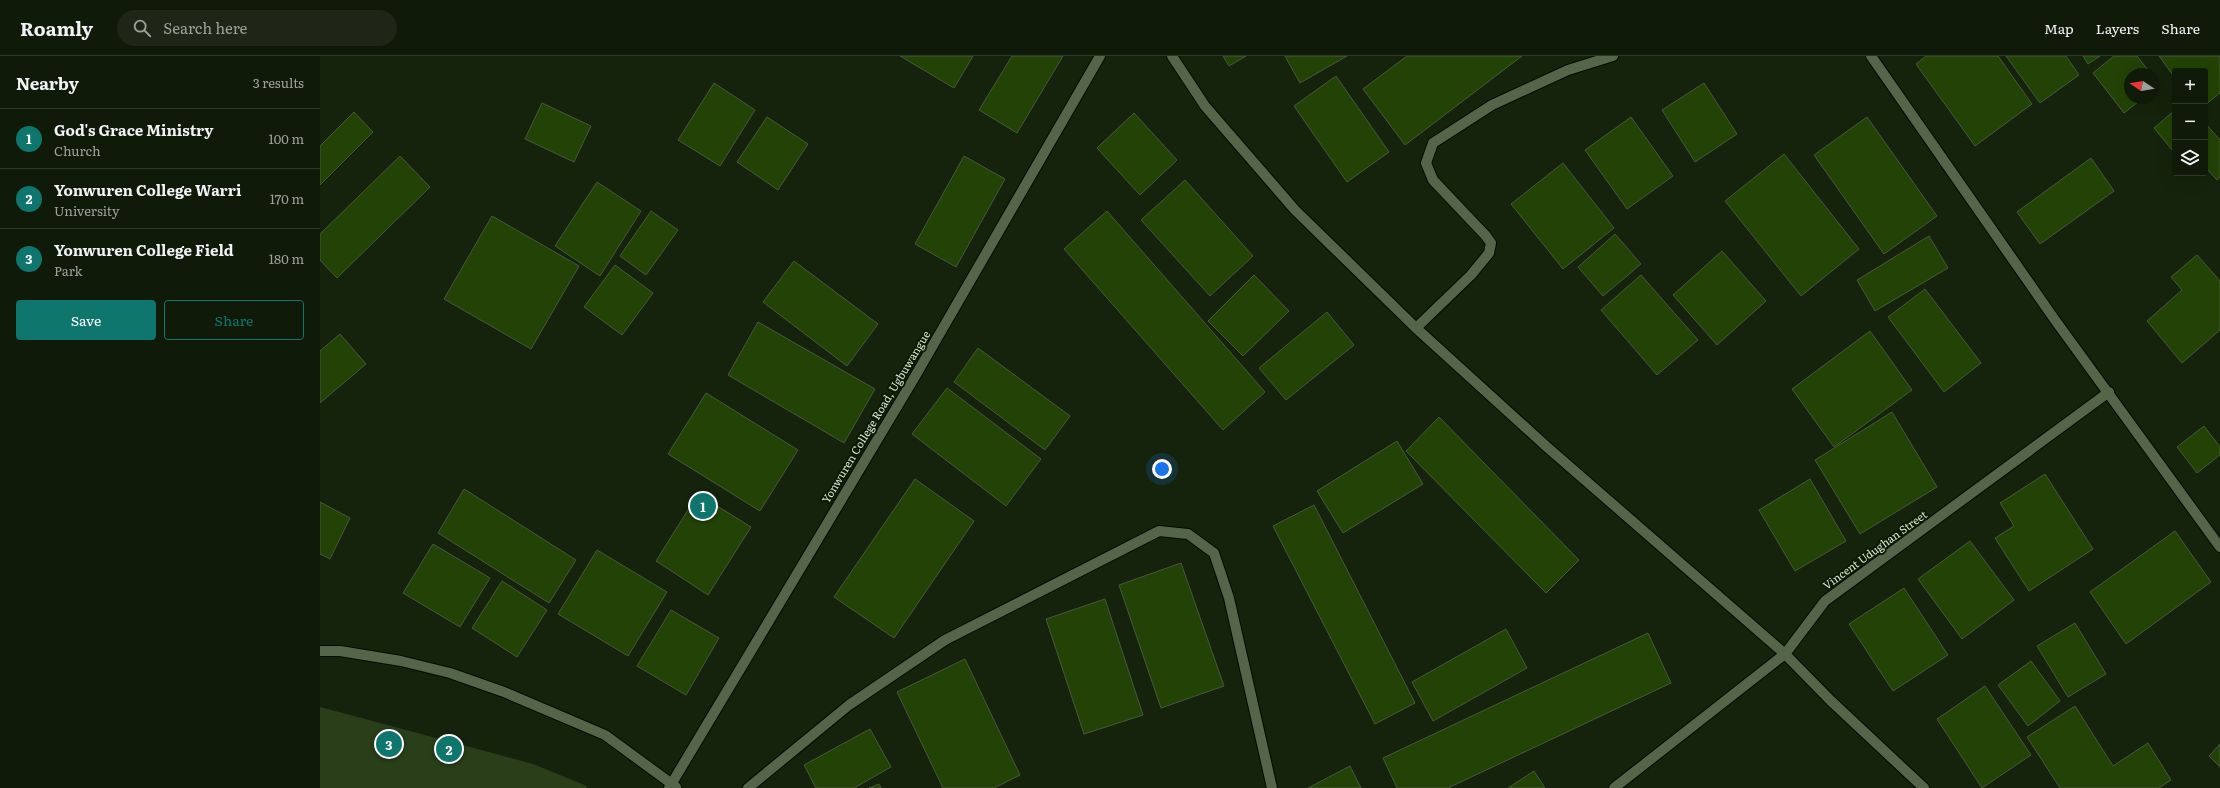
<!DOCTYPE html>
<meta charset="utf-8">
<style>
body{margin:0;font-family:Literata,serif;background:#1e2717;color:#f1f3f6}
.controls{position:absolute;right:12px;top:12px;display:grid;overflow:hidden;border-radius:4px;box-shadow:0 4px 16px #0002}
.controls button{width:36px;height:36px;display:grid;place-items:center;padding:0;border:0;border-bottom:1px solid #30382a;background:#101a09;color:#f1f3f6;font:20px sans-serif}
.compass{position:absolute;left:1804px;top:12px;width:36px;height:36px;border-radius:50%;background:#101a09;box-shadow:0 4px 16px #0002;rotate:282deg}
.you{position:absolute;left:842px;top:413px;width:14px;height:14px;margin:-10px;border:3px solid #fff;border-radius:50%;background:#1a73e8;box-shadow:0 0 0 6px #1a73e833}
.badge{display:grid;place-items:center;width:26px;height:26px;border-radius:50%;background:#0f766e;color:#fff;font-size:13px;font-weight:700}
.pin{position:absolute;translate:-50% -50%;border:2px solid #fff;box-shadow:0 1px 4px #0006}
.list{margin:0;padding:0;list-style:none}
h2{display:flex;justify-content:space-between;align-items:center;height:52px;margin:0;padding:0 16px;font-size:17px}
h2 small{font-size:13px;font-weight:400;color:#9ca19c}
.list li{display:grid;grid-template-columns:26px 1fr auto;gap:12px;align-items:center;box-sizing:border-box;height:60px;padding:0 16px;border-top:1px solid #30382a}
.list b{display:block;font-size:15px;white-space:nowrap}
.list p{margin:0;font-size:13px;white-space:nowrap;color:#9ca19c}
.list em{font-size:13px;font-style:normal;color:#9ca19c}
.actions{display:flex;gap:8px;padding:12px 16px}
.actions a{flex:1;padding:9px 0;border:1px solid #0f766e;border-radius:4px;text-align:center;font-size:14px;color:#0f766e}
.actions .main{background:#0f766e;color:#fff}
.icon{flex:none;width:22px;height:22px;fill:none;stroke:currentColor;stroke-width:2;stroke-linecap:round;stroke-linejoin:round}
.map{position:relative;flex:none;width:1900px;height:732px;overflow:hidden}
header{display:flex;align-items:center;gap:24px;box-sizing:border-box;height:56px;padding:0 20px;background:#101a09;border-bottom:1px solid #30382a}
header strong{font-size:19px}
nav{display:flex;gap:22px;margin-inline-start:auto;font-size:14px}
.search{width:280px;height:36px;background:#1e2717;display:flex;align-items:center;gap:10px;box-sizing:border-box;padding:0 14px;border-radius:22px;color:#9ca19c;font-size:15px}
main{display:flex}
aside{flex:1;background:#101a09}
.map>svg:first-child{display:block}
</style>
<header>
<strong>Roamly</strong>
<div class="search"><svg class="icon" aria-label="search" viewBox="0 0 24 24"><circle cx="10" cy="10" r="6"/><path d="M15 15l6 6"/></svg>Search here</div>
<nav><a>Map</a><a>Layers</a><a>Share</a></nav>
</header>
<main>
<aside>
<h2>Nearby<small>3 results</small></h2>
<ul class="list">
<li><span class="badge">1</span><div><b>God's Grace Ministry</b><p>Church</p></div><em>100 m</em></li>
<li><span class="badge">2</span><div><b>Yonwuren College Warri</b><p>University</p></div><em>170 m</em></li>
<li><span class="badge">3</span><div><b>Yonwuren College Field</b><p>Park</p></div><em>180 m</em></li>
</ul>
<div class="actions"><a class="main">Save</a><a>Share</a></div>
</aside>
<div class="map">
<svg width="1900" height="732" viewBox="0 0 1900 732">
<rect width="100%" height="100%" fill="#15230c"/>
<path fill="#283f1a" d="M0 651 213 708 267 730 266 732H0Z"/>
<g fill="#224305" stroke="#47583e">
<path d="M580 0H653L634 32Z"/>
<path d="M692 0H743L697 77 659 54Z"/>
<path d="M903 0H926L909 10Z"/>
<path d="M965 0H1027L980 27Z"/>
<path d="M1087 0H1202L1085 89 1043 33Z"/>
<path d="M1606 0H1678L1712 48 1655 90 1596 8Z"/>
<path d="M1686 0H1746L1759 19 1720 47Z"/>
<path d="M1763 0H1780L1768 8Z"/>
<path d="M1794 0H1817L1831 18H1810V42H1823L1804 57 1773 17Z"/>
<path d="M1839 0H1900V37L1885 49V15H1855V22Z"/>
<path d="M1016 20 1069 96 1027 126 974 50Z"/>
<path d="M1834 22 1839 29 1834 33Z"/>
<path d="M394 27 435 54 400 110 358 84Z"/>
<path d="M1384 27 1417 78 1375 106 1342 54Z"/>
<path d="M222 47 271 70 254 106 205 83Z"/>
<path d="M1855 54V92L1852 94 1834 72Z"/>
<path d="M34 56 53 76 0 129V90Z"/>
<path d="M814 57 857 104 820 139 777 92Z"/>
<path d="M447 61 488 88 458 134 417 106Z"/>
<path d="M1311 61 1353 120 1307 153 1265 94Z"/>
<path d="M1547 61 1617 160 1564 198 1494 99Z"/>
<path d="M1885 67 1900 84V121L1897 124 1885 111Z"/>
<path d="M1464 98 1539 193 1481 240 1405 145Z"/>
<path d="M80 100 110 131 17 222 0 204V178Z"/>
<path d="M644 100 685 123 636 211 595 188Z"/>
<path d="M1771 102 1794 135 1720 188 1697 156Z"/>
<path d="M1243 107 1294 172 1243 213 1191 148Z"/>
<path d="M865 124 933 200 890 240 821 164Z"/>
<path d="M277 126 321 155 280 220 235 190Z"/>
<path d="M331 155 358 174 326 219 300 200Z"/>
<path d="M787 155 945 336 903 374 744 193Z"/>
<path d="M172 160 259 210 211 293 124 243Z"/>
<path d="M1295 178 1321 208 1283 240 1258 211Z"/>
<path d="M1609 180 1628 212 1555 255 1537 224Z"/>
<path d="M1402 195 1446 245 1397 289 1353 239Z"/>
<path d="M1877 199 1900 225V274L1862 307 1827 265 1862 234 1851 221Z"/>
<path d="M474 205 558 268 527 310 443 246Z"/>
<path d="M295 209 333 237 302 279 264 251Z"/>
<path d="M934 219 969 255 923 300 888 265Z"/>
<path d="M1321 219 1378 284 1337 319 1281 254Z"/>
<path d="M1605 233 1661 307 1624 336 1568 261Z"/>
<path d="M1007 256 1034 289 966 344 939 312Z"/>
<path d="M438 266 555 333 524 387 408 319Z"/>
<path d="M1550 275 1592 334 1514 391 1472 333Z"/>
<path d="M20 278 46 308 0 347V295Z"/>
<path d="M658 292 750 360 725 394 634 326Z"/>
<path d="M627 332 721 403 686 450 592 378Z"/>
<path d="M386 337 478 394 440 455 348 398Z"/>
<path d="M1572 356 1617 431 1540 478 1495 404Z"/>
<path d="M1119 361 1259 504 1226 537 1086 395Z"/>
<path d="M1884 370 1900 391V399L1877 417 1857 391Z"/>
<path d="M1077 385 1103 428 1023 477 997 435Z"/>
<path d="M1725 418 1773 493 1709 535 1675 482 1694 470 1680 447Z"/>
<path d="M595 423 654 465 574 582 514 541Z"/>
<path d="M1490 423 1526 485 1475 515 1439 454Z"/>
<path d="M144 433 256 504 229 547 118 477Z"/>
<path d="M378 438 431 471 388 539 336 505Z"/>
<path d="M0 446 30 462 10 503 0 498Z"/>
<path d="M994 449 1095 647 1055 668 953 470Z"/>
<path d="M1855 475 1891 526 1806 588 1770 536Z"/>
<path d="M1650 485 1694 544 1642 583 1598 523Z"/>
<path d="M113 488 170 522 140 571 83 537Z"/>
<path d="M277 494 347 536 308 600 238 558Z"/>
<path d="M861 507 904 630 841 652 799 529Z"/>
<path d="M182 525 227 554 197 601 152 572Z"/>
<path d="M1584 532 1628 599 1573 635 1529 568Z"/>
<path d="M785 543 823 659 764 678 726 563Z"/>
<path d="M351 554 399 582 366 639 317 610Z"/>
<path d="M1755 567 1786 618 1748 641 1717 590Z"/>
<path d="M1186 573 1207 612 1113 665 1092 626Z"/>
<path d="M1328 577 1351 627 1128 732H1077L1063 702Z"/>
<path d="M645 603 700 719 674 732H623L577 636Z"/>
<path d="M1711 605 1740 645 1708 670 1678 629Z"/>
<path d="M1665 630 1711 699 1662 732 1617 663Z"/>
<path d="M1755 650 1793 710 1828 687 1851 724 1839 732H1740L1707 681Z"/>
<path d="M550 673 571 711 534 732H496L484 709Z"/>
<path d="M1900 688V711L1889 700Z"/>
<path d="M1030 710 1041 732H988Z"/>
<path d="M1214 715 1225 732H1188Z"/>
<path d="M559 728 561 732H549Z"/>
</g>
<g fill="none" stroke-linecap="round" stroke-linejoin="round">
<g stroke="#020c00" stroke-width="12">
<g id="minor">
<path d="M852 0 885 50 975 154 1096 272 1227 391 1465 598 1510 644 1604 732"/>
<path d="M1551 0 1735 264 1900 491"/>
<path d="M1096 272 1151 219 1169 197 1171 187 1166 180 1113 124 1106 107 1113 87 1172 49 1248 14 1293 0"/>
<path d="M0 595H20L81 605 130 617 184 636 285 679 356 731"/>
<path d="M349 732 593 324 780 0"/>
<path d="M428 732 529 649 625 584 839 475 868 478 894 497 909 542 952 732"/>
<path d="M1294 732 1465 598 1505 545 1789 336"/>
</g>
</g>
<use href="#minor" stroke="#54654a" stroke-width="10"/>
</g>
<g text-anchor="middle" stroke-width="4" stroke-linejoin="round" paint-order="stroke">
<g font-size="11" fill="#dbe5d6" stroke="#0c1a04">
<text transform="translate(556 361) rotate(-59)" y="4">Yonwuren College Road, Ugbuwangue</text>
<text transform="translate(1555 494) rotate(-36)" y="4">Vincent Udughan Street</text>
</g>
</g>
</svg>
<div class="controls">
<button>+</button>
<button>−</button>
<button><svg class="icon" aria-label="layers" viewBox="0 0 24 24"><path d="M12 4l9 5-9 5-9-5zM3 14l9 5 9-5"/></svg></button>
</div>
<svg class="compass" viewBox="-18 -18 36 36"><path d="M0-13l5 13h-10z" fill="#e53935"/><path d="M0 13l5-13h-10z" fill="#9ca19c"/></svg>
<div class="you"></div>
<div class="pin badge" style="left:383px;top:450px">1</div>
<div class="pin badge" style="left:129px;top:693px">2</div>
<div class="pin badge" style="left:69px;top:688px">3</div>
</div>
</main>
